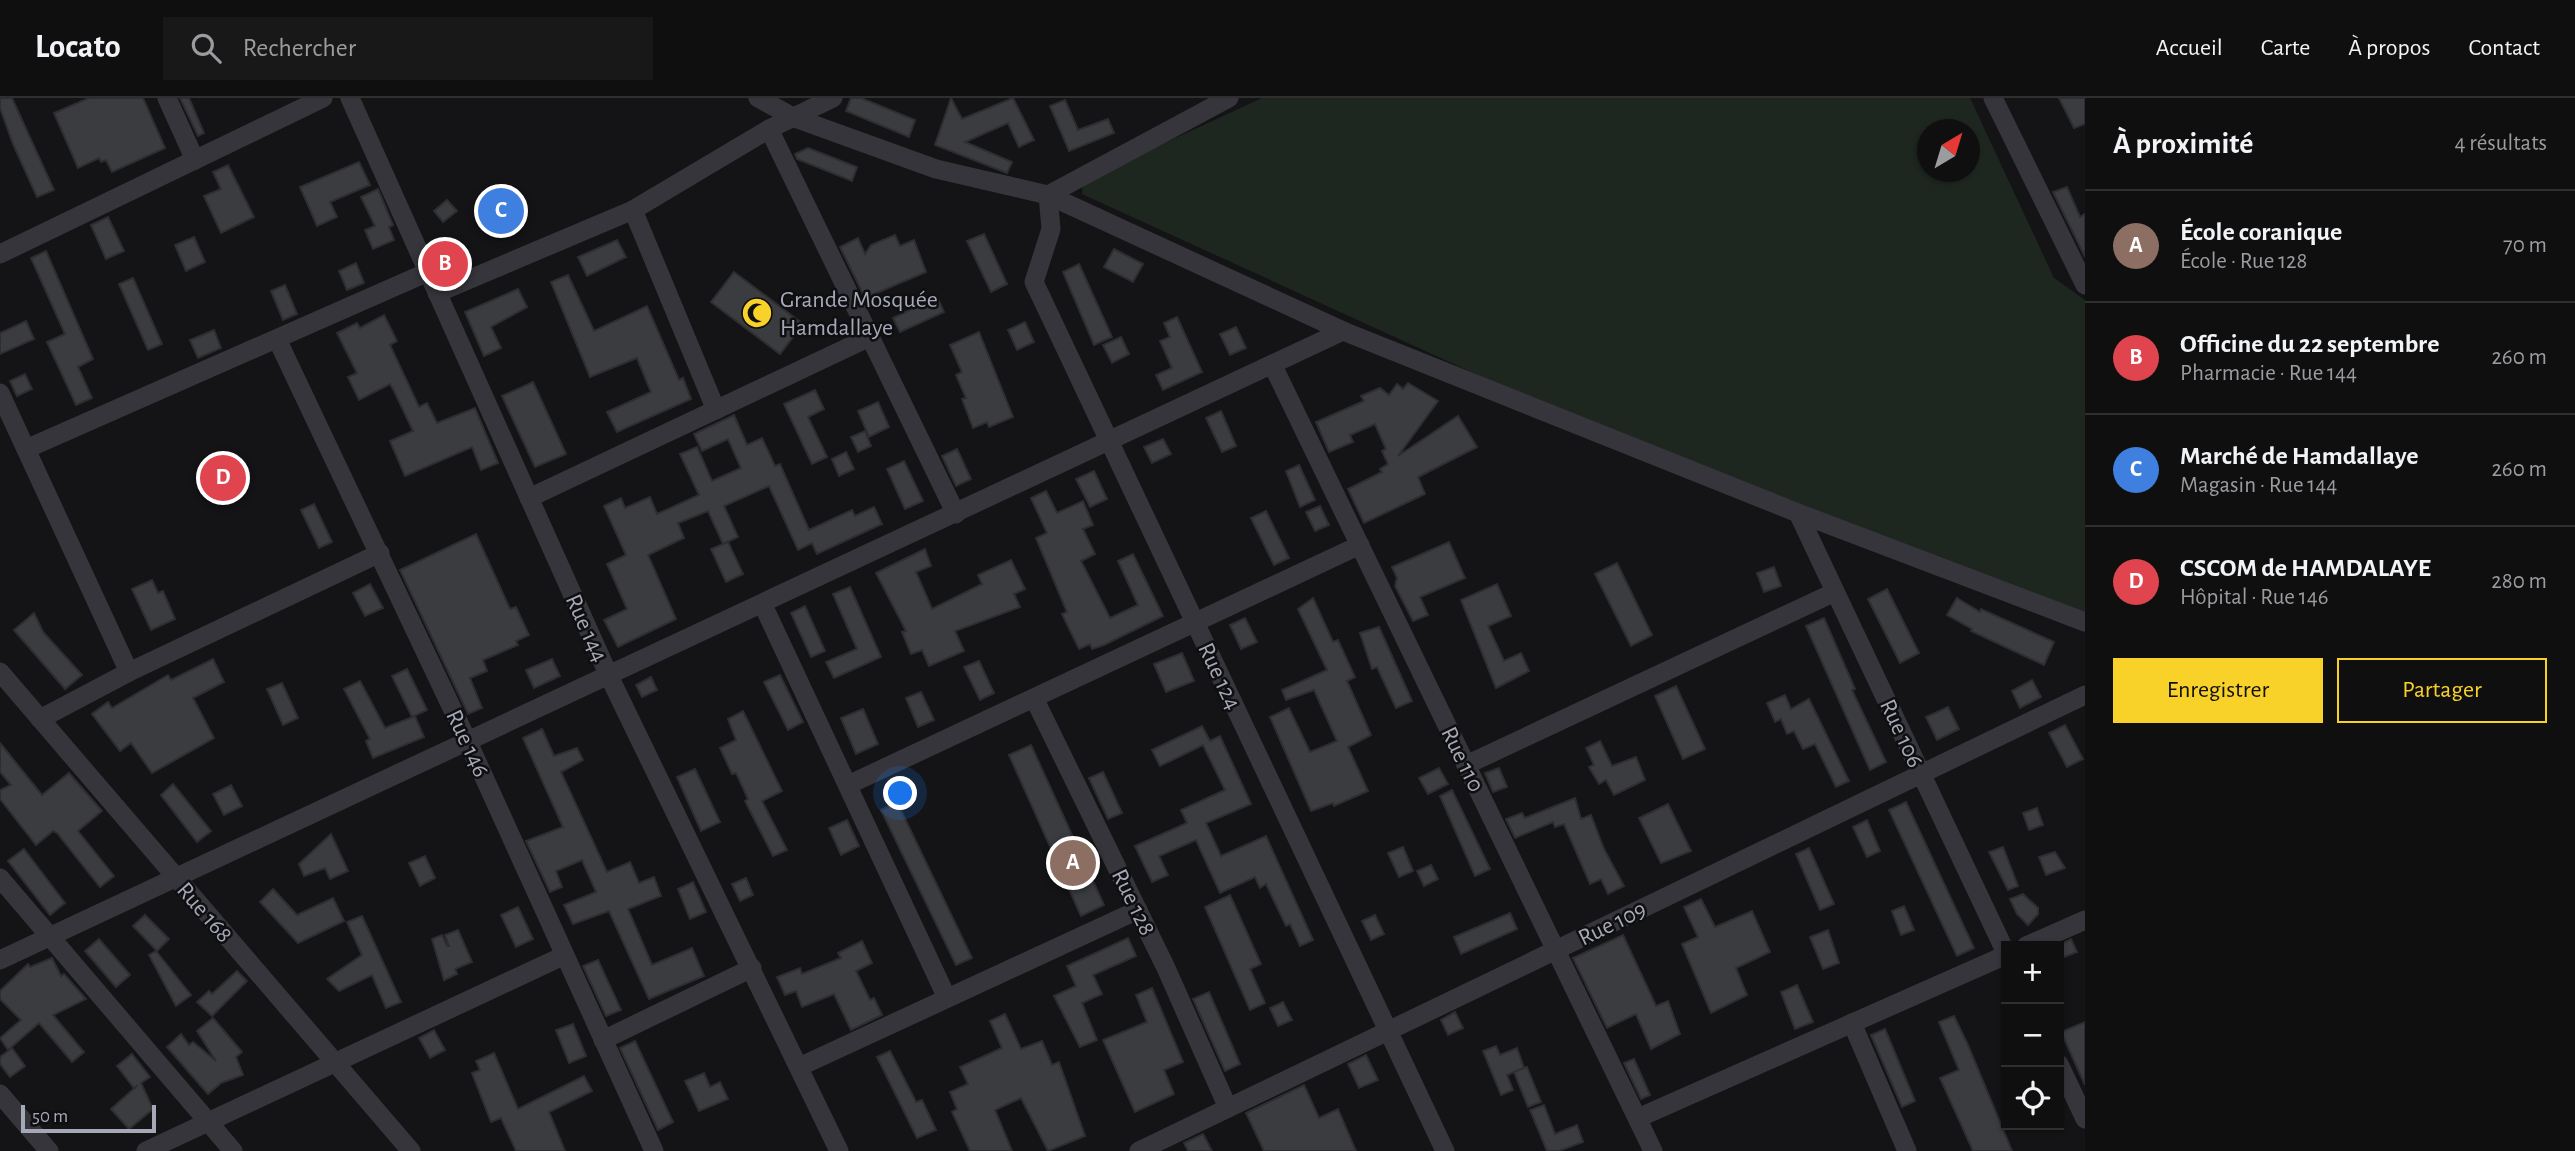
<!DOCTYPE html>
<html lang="fr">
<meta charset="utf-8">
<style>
body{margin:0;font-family:"Alegreya Sans",sans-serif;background:#181819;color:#f1f3f6}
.controls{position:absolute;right:21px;bottom:21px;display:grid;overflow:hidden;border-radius:0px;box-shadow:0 2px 5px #0004}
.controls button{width:63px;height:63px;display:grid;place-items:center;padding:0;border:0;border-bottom:2px solid #2f2f30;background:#0f0f10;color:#f1f3f6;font:35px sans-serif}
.compass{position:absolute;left:1917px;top:21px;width:63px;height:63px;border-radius:50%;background:#0f0f10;box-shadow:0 2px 5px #0004;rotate:38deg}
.scale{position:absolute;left:21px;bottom:18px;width:135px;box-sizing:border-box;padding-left:7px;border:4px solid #a5a8b6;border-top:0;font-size:19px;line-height:24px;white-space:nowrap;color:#a5a8b6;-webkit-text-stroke:5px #0f0f11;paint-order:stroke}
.you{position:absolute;left:901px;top:696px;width:24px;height:24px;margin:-18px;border:5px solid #fff;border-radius:50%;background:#1a73e8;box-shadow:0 0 0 10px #1a73e833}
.badge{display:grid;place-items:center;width:46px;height:46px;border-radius:50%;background:#f9d229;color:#fff;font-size:23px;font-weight:700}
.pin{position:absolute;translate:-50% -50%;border:4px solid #fff;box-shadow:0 2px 7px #0006}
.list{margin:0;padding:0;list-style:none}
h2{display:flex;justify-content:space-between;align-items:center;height:91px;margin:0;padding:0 28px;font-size:30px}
h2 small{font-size:23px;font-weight:400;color:#9b9c9f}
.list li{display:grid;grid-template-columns:46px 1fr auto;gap:21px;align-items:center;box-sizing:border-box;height:112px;padding:0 28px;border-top:2px solid #2f2f30}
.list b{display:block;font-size:26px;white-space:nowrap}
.list p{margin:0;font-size:23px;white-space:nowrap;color:#9b9c9f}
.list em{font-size:23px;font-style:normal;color:#9b9c9f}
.actions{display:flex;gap:14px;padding:21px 28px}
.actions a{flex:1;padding:16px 0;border:2px solid #f9d229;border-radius:0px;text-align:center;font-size:24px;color:#f9d229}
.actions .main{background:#f9d229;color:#111}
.icon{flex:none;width:38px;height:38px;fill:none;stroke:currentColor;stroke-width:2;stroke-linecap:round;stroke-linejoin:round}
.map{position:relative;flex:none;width:2085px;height:1053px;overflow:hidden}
header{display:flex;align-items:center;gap:42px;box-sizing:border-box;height:98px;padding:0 35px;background:#0f0f10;border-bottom:2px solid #2f2f30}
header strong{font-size:33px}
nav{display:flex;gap:38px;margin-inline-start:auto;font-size:24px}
.search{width:490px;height:63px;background:#181819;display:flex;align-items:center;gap:18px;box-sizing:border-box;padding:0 24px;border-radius:0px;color:#9b9c9f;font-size:26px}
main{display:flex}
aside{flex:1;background:#0f0f10}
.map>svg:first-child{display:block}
</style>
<header>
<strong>Locato</strong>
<div class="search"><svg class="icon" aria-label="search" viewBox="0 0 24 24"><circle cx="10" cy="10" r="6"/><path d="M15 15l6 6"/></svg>Rechercher</div>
<nav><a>Accueil</a><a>Carte</a><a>À propos</a><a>Contact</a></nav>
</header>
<main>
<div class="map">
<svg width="2085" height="1053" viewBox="0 0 2085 1053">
<rect width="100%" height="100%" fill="#141416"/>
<path fill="#1e2620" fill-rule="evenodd" d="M1262 0H1970L2054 180 2085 202V517L1548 309 1082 96 1083 83ZM1927 32H1969V74H1927Z"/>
<g fill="#3b3c40" stroke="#2e2e32" stroke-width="2">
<path d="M0 0H12L54 92 37 99 13 46 0 10Z"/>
<path d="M89 0H143L165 50 112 74 106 62 101 64 99 60 78 70 54 15Z"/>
<path d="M180 0H189L204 35 198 38Z"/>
<path d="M851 0H861L915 22 909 39 846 13Z"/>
<path d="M951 0 962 21 1013 0 1034 42 1019 49 1008 25 965 44 1012 64 1007 75 935 47Z"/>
<path d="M2059 0H2085V26L2074 30Z"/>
<path d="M1065 2 1078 32 1108 21 1114 35 1069 53 1050 8Z"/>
<path d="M808 50 857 69 852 83 797 61 795 56Z"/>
<path d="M359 64 370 87 330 104 337 119 317 128 300 89Z"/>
<path d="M228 67 254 119 221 135 204 98 221 91 213 74Z"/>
<path d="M2067 89 2080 119 2085 116V159L2053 94Z"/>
<path d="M378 91 393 127 389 129 394 142 373 151 365 132 375 128 361 99Z"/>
<path d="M447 102 457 113 443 124 434 113Z"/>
<path d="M108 119 124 153 106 161 91 127Z"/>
<path d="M984 136 1007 186 991 194 967 143Z"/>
<path d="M895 137 900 148 914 142 926 174 865 200 840 149 858 140 865 156 871 147Z"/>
<path d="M194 139 205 164 186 173 175 147Z"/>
<path d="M617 142 626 159 587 178 578 159Z"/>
<path d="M1114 151 1143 166 1133 184 1104 169Z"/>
<path d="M46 153 93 261 78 269 92 300 76 307 47 244 65 236 31 160Z"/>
<path d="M356 165 364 185 347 192 339 173Z"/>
<path d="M1079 166 1112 239 1094 247 1063 174Z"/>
<path d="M734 174 803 226 780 256 711 204Z"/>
<path d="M568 177 594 233 647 208 679 282 683 280 691 301 617 334 607 314 651 294 637 260 590 279 551 184Z"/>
<path d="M133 180 162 246 148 252 119 186Z"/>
<path d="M285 187 297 216 283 222 271 193Z"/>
<path d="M518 191 527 209 491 229 501 250 484 258 465 214Z"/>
<path d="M937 199 944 214 900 234 893 220Z"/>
<path d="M384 217 397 243 390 247 419 309 427 305 437 325 475 310 498 365 481 372 472 349 405 378 390 343 413 333 394 293 390 286 359 302 348 279 357 275 337 235 357 225 360 230Z"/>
<path d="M1177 219 1202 274 1163 292 1156 277 1172 270 1160 243 1170 239 1164 225Z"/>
<path d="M26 223 34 241 0 256V235Z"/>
<path d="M1025 224 1034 244 1017 252 1008 232Z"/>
<path d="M1236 229 1246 250 1230 257 1220 236Z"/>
<path d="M214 232 221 250 198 260 190 242Z"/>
<path d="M979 234 1013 319 989 329 987 324 973 330 962 301 966 300 956 277 962 274 950 247Z"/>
<path d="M1121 239 1129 256 1112 265 1103 247Z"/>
<path d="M25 276 32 291 17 298 10 283Z"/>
<path d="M533 284 566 356 535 369 502 298Z"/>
<path d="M1408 285 1438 303 1398 358 1458 318 1477 349 1418 379 1425 396 1364 425 1348 391 1382 374 1380 371 1388 366 1382 353 1386 351 1375 326 1350 337 1353 344 1329 354 1316 324 1364 303 1361 298 1380 290 1389 297 1397 286 1403 291Z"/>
<path d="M815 292 824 311 808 319 827 359 812 366 784 306Z"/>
<path d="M878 304 889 329 869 339 858 313Z"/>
<path d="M1221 313 1236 348 1222 354 1206 320Z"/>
<path d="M734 317 747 347 762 340 775 368 780 366 809 432 852 412 855 418 874 409 882 426 817 456 812 445 798 452 769 388 724 408 738 439 723 446 708 413 678 425 684 440 648 457 676 521 618 549 604 522 627 511 607 466 626 457 604 408 621 400 625 410 650 399 657 416 699 397 680 356 697 349 712 383 741 370 728 341 702 353 694 336Z"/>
<path d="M865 333 871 348 858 354 851 339Z"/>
<path d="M1163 341 1171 356 1152 365 1144 349Z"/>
<path d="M957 351 971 381 956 388 942 358Z"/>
<path d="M846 354 854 371 839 378 832 361Z"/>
<path d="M904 363 923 403 905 411 887 371Z"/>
<path d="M1299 367 1315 402 1300 409 1286 373Z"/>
<path d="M1094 373 1107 401 1090 409 1076 381Z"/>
<path d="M1046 393 1057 415 1083 403 1093 427 1083 431 1095 456 1081 463 1110 520 1138 507 1118 463 1133 456 1163 518 1104 547 1092 551 1090 546 1079 551 1062 516 1067 514 1036 440 1047 435 1031 400Z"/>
<path d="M314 406 332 444 319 450 301 412Z"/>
<path d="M1320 408 1329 427 1315 433 1306 414Z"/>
<path d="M1266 413 1289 460 1274 467 1251 420Z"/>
<path d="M476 436 510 511 516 509 529 537 516 543 518 547 483 562 487 573 470 580 482 610 468 616 400 472Z"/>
<path d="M728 444 743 476 726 484 711 451Z"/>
<path d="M1449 444 1465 480 1420 499 1428 517 1413 523 1395 488 1397 480 1392 469Z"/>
<path d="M925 451 931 468 916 474 932 511 982 486 978 477 1011 462 1025 491 1014 496 1020 509 955 533 964 553 929 568 922 552 911 556 902 534 906 533 876 475Z"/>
<path d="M1617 465 1652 537 1631 548 1595 476Z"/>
<path d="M1774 469 1781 488 1764 494 1757 475Z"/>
<path d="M152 482 158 495 163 493 175 521 151 532 132 491Z"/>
<path d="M370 486 383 510 365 518 353 495Z"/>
<path d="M1497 486 1511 518 1488 528 1504 563 1521 555 1529 573 1496 590 1461 502Z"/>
<path d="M850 489 881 559 834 580 826 564 857 551 833 496Z"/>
<path d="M1887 491 1919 555 1900 565 1868 501Z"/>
<path d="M1313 500 1333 544 1338 542 1355 579 1347 583 1371 637 1348 649 1368 693 1334 708 1333 705 1311 713 1270 619 1289 610 1310 654 1337 643 1314 592 1286 602 1282 592 1327 572 1298 511Z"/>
<path d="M1957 500 1980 514 1981 511 2054 544 2044 567 1971 533 1972 531 1947 517Z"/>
<path d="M805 508 825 553 811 559 791 515Z"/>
<path d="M34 515 43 534 82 577 65 591 14 532Z"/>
<path d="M1245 520 1257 544 1241 551 1230 527Z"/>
<path d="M1824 520 1855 591 1852 592 1886 664 1870 672 1806 528Z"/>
<path d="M1379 529 1412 603 1396 610 1377 569 1372 571 1360 535Z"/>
<path d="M1182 555 1194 583 1166 594 1154 566Z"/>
<path d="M213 561 224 584 193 600 214 640 152 675 131 645 120 653 92 616 108 604 112 610 168 577 171 582Z"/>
<path d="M552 561 560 578 534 590 526 572Z"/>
<path d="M979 563 994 595 980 602 964 569Z"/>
<path d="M407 571 427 612 412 619 392 578Z"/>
<path d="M780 577 803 624 788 632 764 584Z"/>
<path d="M651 579 657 592 642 599 636 587Z"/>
<path d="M2032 582 2041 599 2020 610 2012 593Z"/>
<path d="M360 583 385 630 415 618 424 639 373 660 366 643 370 641 344 591Z"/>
<path d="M282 585 298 620 283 627 267 591Z"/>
<path d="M1676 588 1705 651 1683 661 1655 598Z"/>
<path d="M921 594 934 622 918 629 906 600Z"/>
<path d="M1785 597 1791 611 1809 601 1849 683 1836 689 1815 646 1803 651 1794 633 1787 636 1781 621 1775 624 1767 605Z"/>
<path d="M1948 609 1959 631 1937 642 1926 619Z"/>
<path d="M863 611 878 646 856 656 841 620Z"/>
<path d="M743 613 782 693 762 703 787 752 773 758 745 703 748 701 736 675 732 676 720 650 736 642 728 621Z"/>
<path d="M2065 627 2083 661 2067 669 2049 635Z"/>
<path d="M1202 628 1210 643 1220 638 1251 706 1206 725 1221 758 1266 738 1313 842 1300 848 1290 826 1286 828 1266 786 1260 790 1255 779 1220 795 1196 742 1159 758 1168 777 1152 784 1135 748 1187 725 1181 712 1225 692 1203 647 1160 668 1152 652Z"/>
<path d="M542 631 554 658 577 650 583 662 561 674 607 774 630 764 639 785 654 779 661 798 628 811 652 867 692 850 704 878 649 901 609 813 573 826 564 807 596 794 582 762 556 773 562 789 550 794 526 743 563 729 523 640Z"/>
<path d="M1600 643 1612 668 1636 659 1645 682 1614 697 1606 682 1599 686 1589 669 1594 667 1586 650Z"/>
<path d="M0 645 42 697 69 675 102 713 78 733 114 778 100 789 57 735 53 733 36 747 0 701V692L11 687 0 674Z"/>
<path d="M1031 647 1104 807 1081 818 1009 657Z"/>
<path d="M1439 670 1448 686 1428 696 1419 680Z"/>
<path d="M1499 670 1507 689 1493 694 1485 675Z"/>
<path d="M695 671 720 724 701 733 677 679Z"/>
<path d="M1103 674 1122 715 1108 721 1089 680Z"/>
<path d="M173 686 211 733 197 744 161 697Z"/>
<path d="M231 687 242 708 224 717 213 696Z"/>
<path d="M1452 692 1490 771 1475 778 1440 698Z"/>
<path d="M1575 700 1581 721 1591 717 1604 751 1624 788 1608 796 1601 781 1590 786 1564 726 1555 729 1553 724 1515 740 1506 721 1522 715 1525 720Z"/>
<path d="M897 704 972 860 956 867 881 712Z"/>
<path d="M1906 704 1974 850 1957 858 1889 712Z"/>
<path d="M1668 706 1691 753 1661 765 1639 720Z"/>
<path d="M2037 710 2043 727 2029 732 2023 715Z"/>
<path d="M847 722 859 748 841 757 829 730Z"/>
<path d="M1867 722 1880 753 1867 759 1853 729Z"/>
<path d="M331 736 348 773 330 781 325 770 304 778 299 766Z"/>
<path d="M1403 749 1413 773 1399 779 1388 755Z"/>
<path d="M2003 749 2018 788 2008 792 1989 754Z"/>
<path d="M1809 750 1834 806 1820 812 1796 756Z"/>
<path d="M24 751 65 805 50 817 8 763Z"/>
<path d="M2055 754 2065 770 2046 777 2039 759Z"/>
<path d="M425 758 435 780 420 788 409 765Z"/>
<path d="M1431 767 1438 781 1424 788 1417 773Z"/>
<path d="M746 780 753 797 740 803 732 786Z"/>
<path d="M693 784 706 814 690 821 678 791Z"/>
<path d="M273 791 297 817 333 800 344 823 298 845 260 804Z"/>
<path d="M2023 796 2038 810V816L2028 827 2017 816 2010 801Z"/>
<path d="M1230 797 1261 866 1250 871 1265 905 1250 912 1205 809Z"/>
<path d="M1701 801 1715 829 1752 813 1770 854 1736 870 1747 897 1711 915 1682 846 1698 839 1684 809Z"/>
<path d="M1904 808 1914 832 1901 837 1892 813Z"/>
<path d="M518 809 533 841 516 849 501 817Z"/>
<path d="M1510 815 1517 831 1461 856 1454 839Z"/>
<path d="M145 817 169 841 157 853 133 828Z"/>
<path d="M1375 817 1384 836 1371 842 1362 823Z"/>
<path d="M362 818 401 904 386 910 372 877 339 893 327 881 362 857 347 824Z"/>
<path d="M458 832 472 864 455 871 457 876 444 882 432 841 442 837 447 848H449L445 837Z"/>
<path d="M1828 832 1839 865 1823 871 1810 839Z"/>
<path d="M1623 837 1656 908 1668 903 1680 936 1651 951 1636 916 1607 930 1573 860Z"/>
<path d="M1128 840 1136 858 1093 877 1102 896 1082 905 1097 942 1080 949 1054 898 1076 888 1067 868Z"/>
<path d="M99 841 130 877 116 889 85 853Z"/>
<path d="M2071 841 2077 854 2059 861V847Z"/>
<path d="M862 843 872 865 856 873 870 902 874 900 882 917 851 932 834 896 802 909 796 893 785 897 777 879 800 870 802 876 841 860 838 855Z"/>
<path d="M156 853 191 897 176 908 149 857Z"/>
<path d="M52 860 61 878 64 876 86 901 53 917 84 954 72 964 39 925 8 952 0 940 21 922 0 901V893L28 866 30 869Z"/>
<path d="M598 862 621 912 606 918 583 868Z"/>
<path d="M237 873 247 883 212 918 197 904 209 893 212 896Z"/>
<path d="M1797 887 1813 924 1795 931 1781 894Z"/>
<path d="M1152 890 1183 964 1164 972 1174 996 1135 1014 1103 942 1147 924 1136 897Z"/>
<path d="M1209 894 1240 966 1225 973 1193 901Z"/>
<path d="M1283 904 1292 922 1278 928 1270 910Z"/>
<path d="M1455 914 1463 930 1448 937 1441 922Z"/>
<path d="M1005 916 1021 951 1042 943 1052 967 1059 964 1085 1038 1048 1053 1021 1000 995 1012 1012 1053H970L952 1014 957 1011 950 994 968 986 960 969 1002 950 990 923Z"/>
<path d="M1954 918 1968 947 2012 1053H1973L1940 980 1959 972 1939 924Z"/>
<path d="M213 920 242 954 236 959 243 977 221 985 208 996 167 949 181 936 189 947 193 944 216 963 197 933Z"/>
<path d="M2085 924V987L2061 934Z"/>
<path d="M573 926 586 958 569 965 556 932Z"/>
<path d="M1885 931 1915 1003 1902 1009 1871 937Z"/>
<path d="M434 932 445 952 430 960 419 940Z"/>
<path d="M635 943 673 1024 658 1032 620 950Z"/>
<path d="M1496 948 1500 957 1517 950 1524 970 1507 977 1513 992 1501 997 1483 953Z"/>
<path d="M12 950 25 968 10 979 0 966V959Z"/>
<path d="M890 953 916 1004 922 1002 936 1032 917 1040 877 959Z"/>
<path d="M494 955 518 1011 584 978 592 993 549 1014 565 1053H516L501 1020 491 1024 472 975 480 972 476 963Z"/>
<path d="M132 956 150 979 141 985 153 1011 129 1031 111 1011 138 987 134 990 117 968Z"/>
<path d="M1366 957 1378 982 1359 990 1348 966Z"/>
<path d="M1634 961 1650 997 1641 1001 1624 965Z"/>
<path d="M1527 969 1541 1004 1528 1009 1514 974Z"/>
<path d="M704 975 710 989 720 984 728 1001 699 1013 685 983Z"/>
<path d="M1304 987 1319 1020 1338 1011 1356 1053H1264L1246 1015Z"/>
<path d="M1544 1007 1555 1036 1577 1027 1583 1044 1559 1053H1547L1530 1012Z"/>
<path d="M1203 1036 1212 1053H1188L1184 1045Z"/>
</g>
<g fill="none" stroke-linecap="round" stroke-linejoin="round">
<g stroke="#35353b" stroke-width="19">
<path d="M167 0 195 62"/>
<path d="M350 0 609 578 839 1053"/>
<path d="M758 0 795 20 936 71 1048 97 1343 233 1798 415 2085 524"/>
<path d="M1229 0 1048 97 1051 131 1034 184 1445 1053"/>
<path d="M1993 0 2085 187"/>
<path d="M769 31 956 416"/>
<path d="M633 112 716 312"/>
<path d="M0 156 323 0"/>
<path d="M437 195 633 112 769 31 833 0"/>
<path d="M277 241 468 644 654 1053"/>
<path d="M1273 268 1653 1053"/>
<path d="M0 295 129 574"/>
<path d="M26 351 428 174"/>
<path d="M529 400 870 239"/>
<path d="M1798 415 2006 855"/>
<path d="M763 507 947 900"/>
<path d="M0 574 411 1053"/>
<path d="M1034 600 1166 870 1228 1010"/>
<path d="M40 621 129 574 380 455"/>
<path d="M1466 667 1835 494"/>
<path d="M848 687 1360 447"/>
<path d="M0 780 233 1053"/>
<path d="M2026 848 2085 822"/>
<path d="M0 862 1343 233"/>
<path d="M1852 925 1907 1053"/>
<path d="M603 942 752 870"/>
<path d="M2059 966 2085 1021"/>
<path d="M799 969 1138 812"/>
<path d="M0 996 49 1053"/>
<path d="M1638 1020 2006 857"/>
<path d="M146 1053 563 858"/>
<path d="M1139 1053 2085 597"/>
</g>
</g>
<defs>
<g id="mosque-disc" transform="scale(1.575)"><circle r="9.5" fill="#f9d229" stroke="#0f0f11"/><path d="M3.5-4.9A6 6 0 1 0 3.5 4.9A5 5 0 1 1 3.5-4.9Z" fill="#111"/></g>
</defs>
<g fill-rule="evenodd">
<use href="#mosque-disc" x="757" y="215"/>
</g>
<g text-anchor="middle" stroke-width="5" stroke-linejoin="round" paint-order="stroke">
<g font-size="24" fill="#a5a8b6" stroke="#0f0f11" text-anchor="start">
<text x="780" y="209">Grande Mosquée<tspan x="780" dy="28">Hamdallaye</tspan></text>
</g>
<g font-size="24" fill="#a5a8b6" stroke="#0f0f11">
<text transform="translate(587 530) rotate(66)" y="8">Rue 144</text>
<text transform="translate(1220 578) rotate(65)" y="8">Rue 124</text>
<text transform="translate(1902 635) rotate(65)" y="8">Rue 106</text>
<text transform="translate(468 645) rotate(65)" y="8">Rue 146</text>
<text transform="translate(1463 661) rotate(64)" y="8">Rue 110</text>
<text transform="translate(1134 804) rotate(64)" y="8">Rue 128</text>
<text transform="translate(205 814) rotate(49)" y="8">Rue 168</text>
<text transform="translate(1612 825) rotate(-26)" y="8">Rue 109</text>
</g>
</g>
</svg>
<div class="controls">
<button>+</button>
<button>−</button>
<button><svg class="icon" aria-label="locate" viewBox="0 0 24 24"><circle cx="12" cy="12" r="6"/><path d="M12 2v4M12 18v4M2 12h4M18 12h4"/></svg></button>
</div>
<svg class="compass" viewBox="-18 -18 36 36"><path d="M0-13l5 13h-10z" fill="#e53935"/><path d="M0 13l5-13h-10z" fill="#9b9c9f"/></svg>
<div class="scale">50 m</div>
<div class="you"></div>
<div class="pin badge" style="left:1073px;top:765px;background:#8d6e63">A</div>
<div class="pin badge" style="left:445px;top:166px;background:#e0444e">B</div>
<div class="pin badge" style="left:501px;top:113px;background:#3f7fe0">C</div>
<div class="pin badge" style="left:223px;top:380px;background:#e0444e">D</div>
</div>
<aside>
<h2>À proximité<small>4 résultats</small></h2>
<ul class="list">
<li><span class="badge" style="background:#8d6e63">A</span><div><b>École coranique</b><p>École · Rue 128</p></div><em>70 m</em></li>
<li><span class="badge" style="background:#e0444e">B</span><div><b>Officine du 22 septembre</b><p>Pharmacie · Rue 144</p></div><em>260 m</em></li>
<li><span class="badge" style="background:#3f7fe0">C</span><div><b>Marché de Hamdallaye</b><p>Magasin · Rue 144</p></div><em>260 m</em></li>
<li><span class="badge" style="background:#e0444e">D</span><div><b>CSCOM de HAMDALAYE</b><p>Hôpital · Rue 146</p></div><em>280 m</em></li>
</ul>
<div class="actions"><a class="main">Enregistrer</a><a>Partager</a></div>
</aside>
</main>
